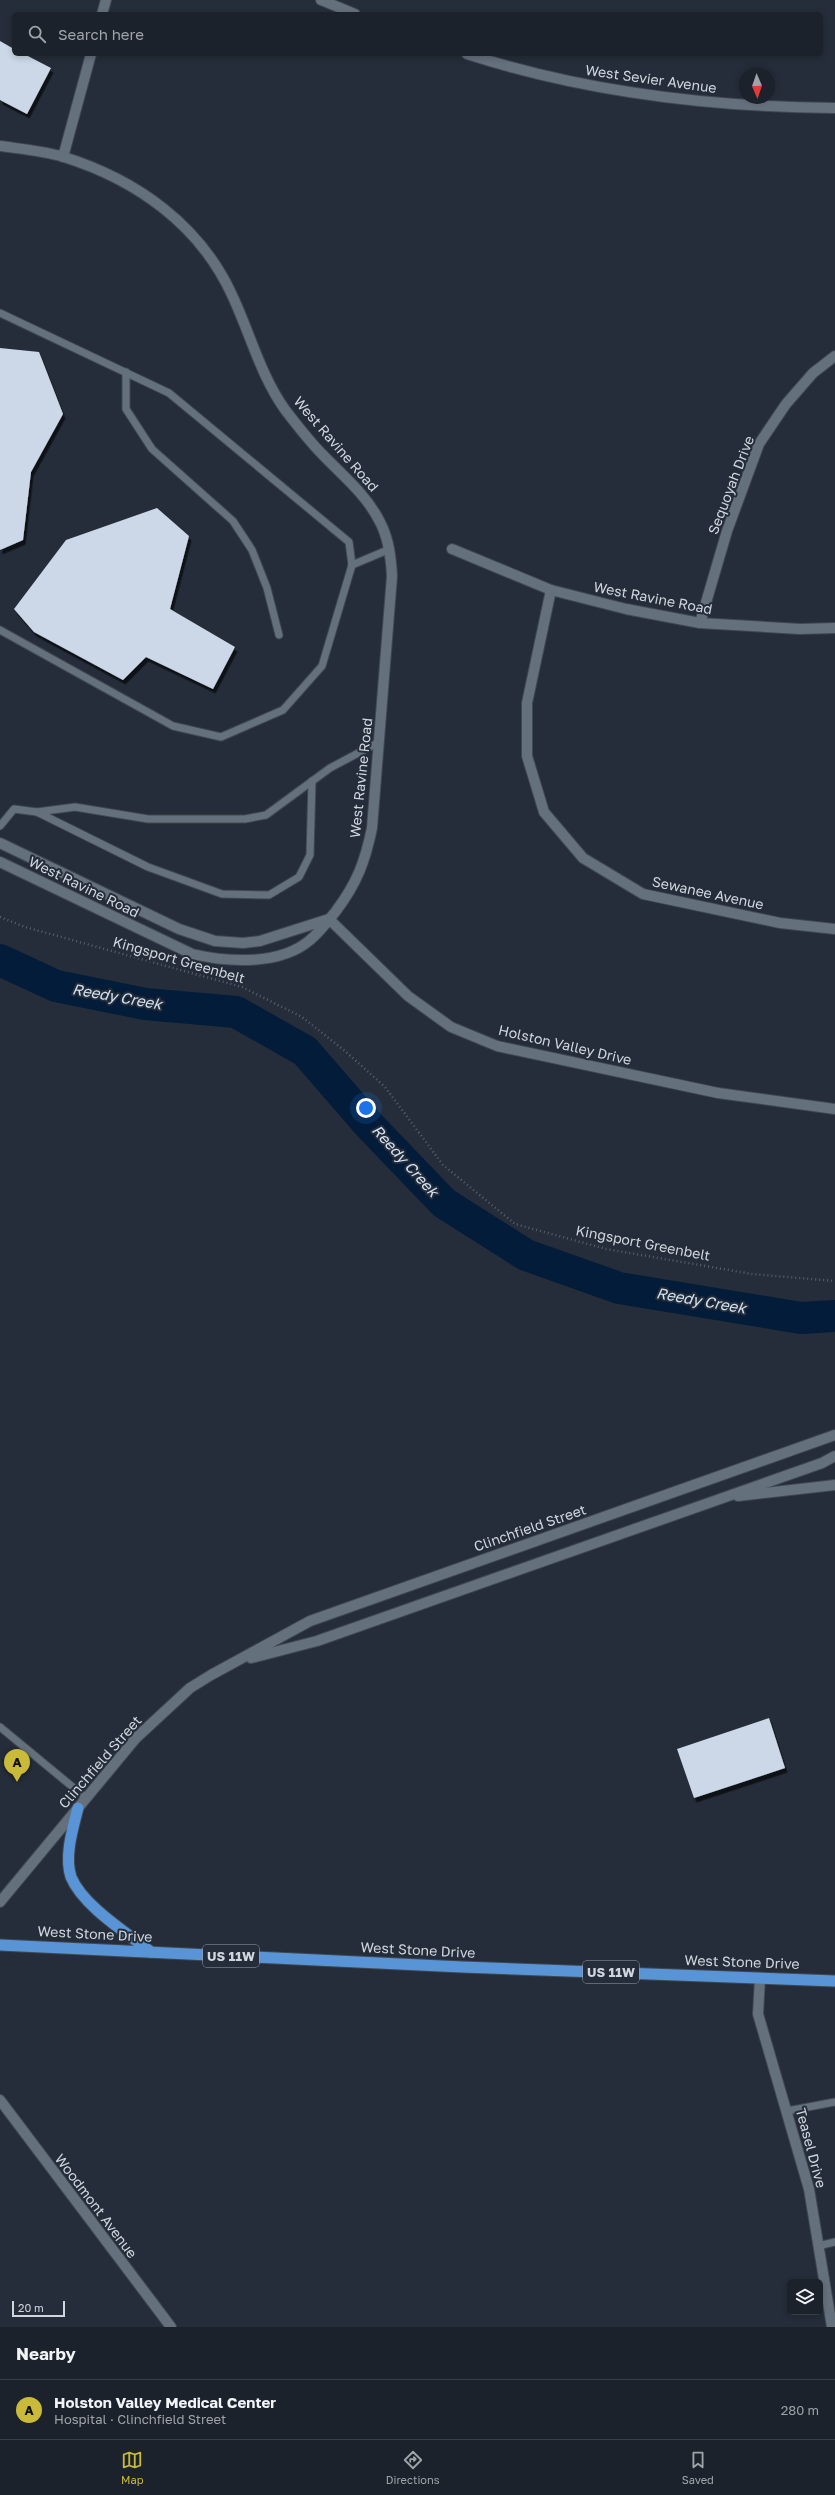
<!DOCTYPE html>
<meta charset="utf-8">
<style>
body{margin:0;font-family:"Golos Text",sans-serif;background:#242a33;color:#f1f3f6}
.controls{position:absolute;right:12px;bottom:12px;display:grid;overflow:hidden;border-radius:6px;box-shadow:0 2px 6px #0003}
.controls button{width:36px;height:36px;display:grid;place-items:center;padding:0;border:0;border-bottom:1px solid #393f47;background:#1b222b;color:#f1f3f6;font:20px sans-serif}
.compass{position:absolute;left:739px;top:68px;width:36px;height:36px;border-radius:50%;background:#1b222b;box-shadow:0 2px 6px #0003;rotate:178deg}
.scale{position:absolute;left:12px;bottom:10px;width:53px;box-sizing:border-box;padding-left:4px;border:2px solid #d0d6de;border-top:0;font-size:11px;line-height:14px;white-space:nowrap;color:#d0d6de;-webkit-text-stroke:3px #242d39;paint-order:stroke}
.you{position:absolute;left:366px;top:1108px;width:14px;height:14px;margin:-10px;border:3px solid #fff;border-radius:50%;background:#1a73e8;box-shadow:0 0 0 6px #1a73e833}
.badge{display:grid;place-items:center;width:26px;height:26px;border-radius:50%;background:#caba3a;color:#111;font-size:13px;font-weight:700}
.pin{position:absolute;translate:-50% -33px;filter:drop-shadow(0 1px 2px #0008)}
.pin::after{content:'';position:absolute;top:21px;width:14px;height:12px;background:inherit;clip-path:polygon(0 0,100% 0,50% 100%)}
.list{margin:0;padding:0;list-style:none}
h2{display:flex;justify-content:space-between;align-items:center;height:52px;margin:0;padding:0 16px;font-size:17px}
h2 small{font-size:13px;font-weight:400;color:#a0a4a9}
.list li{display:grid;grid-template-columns:26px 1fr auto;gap:12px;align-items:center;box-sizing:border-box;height:60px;padding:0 16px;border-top:1px solid #393f47}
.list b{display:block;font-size:15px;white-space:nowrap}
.list p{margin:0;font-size:13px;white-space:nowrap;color:#a0a4a9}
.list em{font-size:13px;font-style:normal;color:#a0a4a9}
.icon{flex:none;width:22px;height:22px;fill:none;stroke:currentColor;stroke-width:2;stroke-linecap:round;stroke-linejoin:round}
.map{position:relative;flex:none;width:835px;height:2327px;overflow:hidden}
.search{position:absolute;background:#1b222b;box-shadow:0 2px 6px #0003;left:12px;right:12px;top:12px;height:44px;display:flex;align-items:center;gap:10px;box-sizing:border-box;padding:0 14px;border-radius:6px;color:#a0a4a9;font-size:15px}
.sheet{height:112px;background:#1b222b}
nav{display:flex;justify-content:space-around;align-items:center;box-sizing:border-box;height:56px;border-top:1px solid #393f47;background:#1b222b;font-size:11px;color:#a0a4a9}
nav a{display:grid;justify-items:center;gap:2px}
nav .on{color:#caba3a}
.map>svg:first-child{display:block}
</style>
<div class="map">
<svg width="835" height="2327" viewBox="0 0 835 2327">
<defs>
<filter id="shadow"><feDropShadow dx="2.5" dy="4.5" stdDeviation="0" flood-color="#0009"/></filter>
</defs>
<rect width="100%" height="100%" fill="#242d39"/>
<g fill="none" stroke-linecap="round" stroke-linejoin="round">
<path stroke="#021c39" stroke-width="32" d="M0 960 56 986 145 1004 236 1012 305 1051 370 1126 444 1203 526 1255 619 1288 801 1318 835 1316"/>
</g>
<g fill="#ccd8e7" filter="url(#shadow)">
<path d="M0 41 14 49V54H24L51 68 27 114 0 100Z"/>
<path d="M0 348 39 352 63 414 31 472 23 540 0 550Z"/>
<path d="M157 508 189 536 170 609 235 647 213 689 146 657 123 680 34 632 14 609 66 540Z"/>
<path d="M769 1718 785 1768 694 1798 677 1749Z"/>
</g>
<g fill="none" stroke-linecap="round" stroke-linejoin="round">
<g stroke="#404851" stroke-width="9">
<g id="service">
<path d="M0 313 169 393 349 542 352 565"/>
<path d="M126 372V409L152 449 233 521 252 550 267 588 279 635"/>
<path d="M0 630 173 726 221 737 283 710 322 666 352 565 390 549"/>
<path d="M37 812 148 867 222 894 269 895 299 877 310 855 312 781"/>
<path d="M0 826 14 809 37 812 75 807 148 819H245L266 815 330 768 379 742"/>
<path d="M0 1727 86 1798"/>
<path d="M787 2111 835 2102"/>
<path d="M818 2246 835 2242"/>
</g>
</g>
<g stroke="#404851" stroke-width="12">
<g id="minor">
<path d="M321 0 355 14"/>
<path d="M102 14 106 0"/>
<path d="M467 54C585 92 711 107 835 108"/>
<path d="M63 157 91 54"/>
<path d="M452 549 551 590 626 609 700 623 800 629 835 628"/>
<path d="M551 590 527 703V756L544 812 583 858 643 894 780 923 835 929"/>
<path d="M700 623 727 531 759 444 786 404 813 373 835 356"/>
<path d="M760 1978 758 2014 809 2189 832 2327"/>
<path d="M0 2100 171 2327"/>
</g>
</g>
<g stroke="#404851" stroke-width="12">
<g id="tertiary">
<path d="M0 146C21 149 44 151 64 157 137 180 200 225 232 295 250 333 261 377 286 411 297 425 309 441 322 454 343 476 366 494 380 522 389 539 391 558 392 576L372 828C365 862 357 883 336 911 328 921 320 932 310 940 280 966 227 962 192 954L0 862"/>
<path d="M0 843 179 929 215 941 243 943 260 941 329 919"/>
<path d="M329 919 408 996 451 1027 497 1046 718 1093 835 1109"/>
</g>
</g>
<g stroke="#404851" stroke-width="12">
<g id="secondary">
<path d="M738 1496 835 1485"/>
<path d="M251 1658 317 1641 822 1463 835 1456"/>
<path d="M0 1902 136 1738 190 1688 211 1675 310 1621 835 1435"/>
</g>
</g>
<g stroke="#404851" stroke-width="13">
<g id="trunk">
<path d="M78 1808C73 1828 64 1856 71 1877 83 1906 127 1933 151 1952"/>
<path d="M0 1945 462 1967 835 1981"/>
</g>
</g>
<path stroke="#58606b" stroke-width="2.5" stroke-dasharray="1 3" stroke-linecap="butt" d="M0 917 25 927 242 987 302 1017 345 1051 385 1087 443 1165 515 1224 606 1249 752 1274 835 1281"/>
<use href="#service" stroke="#65707d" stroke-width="7"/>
<use href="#minor" stroke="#65707d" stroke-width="10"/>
<use href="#tertiary" stroke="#65707d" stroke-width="10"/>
<use href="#secondary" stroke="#65707d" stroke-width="10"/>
<use href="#trunk" stroke="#5995d6" stroke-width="11"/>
</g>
<g text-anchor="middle" stroke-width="4" stroke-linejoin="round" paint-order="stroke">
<g fill="#242d39" stroke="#9ca3ac" stroke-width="1">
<rect x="203" y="1945" width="56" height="22" rx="3"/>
<rect x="583" y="1961" width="56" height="22" rx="3"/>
</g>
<g font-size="13" font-weight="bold" fill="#d0d6de">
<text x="231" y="1961">US 11W</text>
<text x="611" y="1977">US 11W</text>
</g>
<g font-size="14" fill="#d0d6de" stroke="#242d39">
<text transform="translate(651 79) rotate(8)" y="5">West Sevier Avenue</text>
<text transform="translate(336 444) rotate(49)" y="5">West Ravine Road</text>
<text transform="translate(731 485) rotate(-69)" y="5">Sequoyah Drive</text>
<text transform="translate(653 598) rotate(11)" y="5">West Ravine Road</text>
<text transform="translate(361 778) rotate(-84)" y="5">West Ravine Road</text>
<text transform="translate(84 887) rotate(26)" y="5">West Ravine Road</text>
<text transform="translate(708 893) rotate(12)" y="5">Sewanee Avenue</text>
<text transform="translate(179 960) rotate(16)" y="5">Kingsport Greenbelt</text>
<text transform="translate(565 1045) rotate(13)" y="5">Holston Valley Drive</text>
<text transform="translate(643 1243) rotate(11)" y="5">Kingsport Greenbelt</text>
<text transform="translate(530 1528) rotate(-19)" y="5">Clinchfield Street</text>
<text transform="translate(100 1762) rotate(-49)" y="5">Clinchfield Street</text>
<text transform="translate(95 1934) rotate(3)" y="5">West Stone Drive</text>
<text transform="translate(418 1950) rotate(3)" y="5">West Stone Drive</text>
<text transform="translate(742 1962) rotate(2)" y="5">West Stone Drive</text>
<text transform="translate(811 2148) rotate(75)" y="5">Teasel Drive</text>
<text transform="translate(96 2206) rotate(53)" y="5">Woodmont Avenue</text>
</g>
<g font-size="15" font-style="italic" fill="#d3e2f2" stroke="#242d39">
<text transform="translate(117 997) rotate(10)" y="5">Reedy Creek</text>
<text transform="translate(405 1161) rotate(48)" y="5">Reedy Creek</text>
<text transform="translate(701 1301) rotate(10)" y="5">Reedy Creek</text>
</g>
</g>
</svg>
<div class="controls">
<button><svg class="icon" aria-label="layers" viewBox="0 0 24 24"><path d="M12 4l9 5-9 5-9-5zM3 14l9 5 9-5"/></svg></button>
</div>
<svg class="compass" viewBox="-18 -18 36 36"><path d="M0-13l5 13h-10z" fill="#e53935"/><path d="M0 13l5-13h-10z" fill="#a0a4a9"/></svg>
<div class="scale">20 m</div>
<div class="you"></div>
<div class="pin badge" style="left:17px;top:1782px">A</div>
<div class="search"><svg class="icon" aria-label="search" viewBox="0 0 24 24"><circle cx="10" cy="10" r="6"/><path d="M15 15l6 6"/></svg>Search here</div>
</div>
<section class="sheet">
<h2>Nearby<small></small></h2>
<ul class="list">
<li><span class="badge">A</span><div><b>Holston Valley Medical Center</b><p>Hospital · Clinchfield Street</p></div><em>280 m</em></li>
</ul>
</section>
<nav>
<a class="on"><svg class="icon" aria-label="map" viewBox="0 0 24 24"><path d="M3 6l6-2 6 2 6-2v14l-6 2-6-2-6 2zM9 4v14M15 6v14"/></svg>Map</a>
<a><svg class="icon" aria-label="directions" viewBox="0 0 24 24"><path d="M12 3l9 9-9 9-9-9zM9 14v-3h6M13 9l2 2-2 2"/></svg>Directions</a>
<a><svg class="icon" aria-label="saved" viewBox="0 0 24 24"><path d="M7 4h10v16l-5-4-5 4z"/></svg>Saved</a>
</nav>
